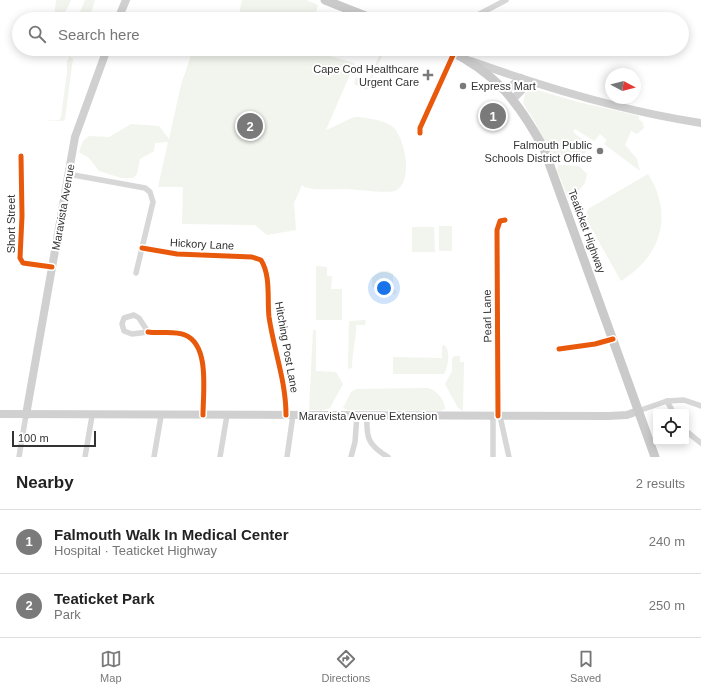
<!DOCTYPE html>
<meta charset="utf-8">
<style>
body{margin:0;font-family:Helvetica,sans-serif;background:#f6f6f6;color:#222}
.controls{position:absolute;right:12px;bottom:12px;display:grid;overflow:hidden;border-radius:4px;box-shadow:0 2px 10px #0003}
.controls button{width:36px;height:36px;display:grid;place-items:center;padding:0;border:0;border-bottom:1px solid #e0e0e0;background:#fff;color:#222;font:20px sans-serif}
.compass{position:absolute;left:605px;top:68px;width:36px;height:36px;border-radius:50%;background:#fff;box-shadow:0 2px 10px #0003;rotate:97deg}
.scale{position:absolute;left:12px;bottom:10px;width:84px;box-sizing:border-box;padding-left:4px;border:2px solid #333;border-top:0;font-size:11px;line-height:14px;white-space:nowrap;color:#333;-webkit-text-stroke:3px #fff;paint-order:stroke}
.you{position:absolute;left:384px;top:288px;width:14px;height:14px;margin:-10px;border:3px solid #fff;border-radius:50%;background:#1a73e8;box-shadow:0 0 0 6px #1a73e833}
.badge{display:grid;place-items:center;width:26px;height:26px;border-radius:50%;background:#7a7a7a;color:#fff;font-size:13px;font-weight:700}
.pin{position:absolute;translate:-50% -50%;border:2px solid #fff;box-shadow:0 1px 4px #0006}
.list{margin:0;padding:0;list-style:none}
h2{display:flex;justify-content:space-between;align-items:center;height:52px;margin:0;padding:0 16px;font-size:17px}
h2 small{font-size:13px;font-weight:400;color:#767676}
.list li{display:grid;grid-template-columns:26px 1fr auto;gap:12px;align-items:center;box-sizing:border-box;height:64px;padding:0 16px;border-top:1px solid #e0e0e0}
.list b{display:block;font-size:15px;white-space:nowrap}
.list p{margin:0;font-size:13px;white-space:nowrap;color:#767676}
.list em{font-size:13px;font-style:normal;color:#767676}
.icon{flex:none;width:22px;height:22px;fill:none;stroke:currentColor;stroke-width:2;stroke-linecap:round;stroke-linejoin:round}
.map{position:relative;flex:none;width:701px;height:457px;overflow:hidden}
.search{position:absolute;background:#fff;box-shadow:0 2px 10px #0003;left:12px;right:12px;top:12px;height:44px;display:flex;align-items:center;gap:10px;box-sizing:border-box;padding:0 14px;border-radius:22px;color:#767676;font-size:15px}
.sheet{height:180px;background:#fff}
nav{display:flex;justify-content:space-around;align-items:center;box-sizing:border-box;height:56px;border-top:1px solid #e0e0e0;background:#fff;font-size:11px;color:#767676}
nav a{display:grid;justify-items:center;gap:2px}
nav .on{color:#7a7a7a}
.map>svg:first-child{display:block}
</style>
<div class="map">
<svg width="701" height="457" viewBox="0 0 701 457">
<rect width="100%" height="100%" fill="#fff"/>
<g fill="#f1f5ed">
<path d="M56 0H71L62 19H54Z"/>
<path d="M85 0H95L89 19H77Z"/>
<path d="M242 0H306L318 5 314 19H238Z"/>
<path d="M68 49H71L70 57 73 59 65 119 63 121 43 120H59L61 117 67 72V60L69 59V55L67 54Z"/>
<path d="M193 49H303L355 63 326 130C333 128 351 117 356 117 366 117 387 121 394 128 405 140 413 179 397 190 390 195 354 188 343 189 334 189 307 191 302 185L294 203 296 230 267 235 255 225 182 224 183 187H158L168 142 155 143 154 151 140 159 137 174 133 178H121L99 171 89 158 79 152 83 141 89 136 109 137 131 124 159 126 169 139 181 85Z"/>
<path d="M382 49H385L367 90 354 84 356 77 368 82Z"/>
<path d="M537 90 578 102 639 116V119L643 123 644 128 637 134 631 131 625 145 637 159 640 171 604 144 607 140 600 134 594 141 575 129 573 132 586 142 589 148 584 154 590 158 587 161H557L552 158 535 122 523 103 525 94 530 90Z"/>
<path d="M560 165 579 166 587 174 585 183 572 199 568 198 557 170 558 166Z"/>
<path d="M648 174C674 215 661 256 621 281L585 217 588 209Z"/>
<rect x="439" y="226" width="13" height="25"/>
<path d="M412 227H434L435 252H412Z"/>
<path d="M316 266 327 267V276H332L331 289H342V320H316V308H327H316Z"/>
<path d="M380 271H388L393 274V288L397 292 394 295 390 291H377L372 287V278Z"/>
<path d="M366 320 365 325H356C356 340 352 353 352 368L348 369 349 322 350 321Z"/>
<path d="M313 330H316V371L336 372 343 384 330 408 324 410H309Z"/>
<path d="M444 345C451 350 448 368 444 374H393V357L442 358V346Z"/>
<path d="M454 356H460V362H464L463 411 458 408 445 384 452 371V359Z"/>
<path d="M428 388C437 390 445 401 445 409L440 411 348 410 343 408 351 392 356 389Z"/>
</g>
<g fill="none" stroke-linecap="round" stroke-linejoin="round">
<g stroke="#d7d7d7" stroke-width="5.5">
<path d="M470 19 506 0"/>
<path d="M420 133V128L454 53"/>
<path d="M21 156 22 216 20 258 23 263 52 267"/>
<path d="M68 174 145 188 150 192 153 202 136 273"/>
<path d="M142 248 177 254 252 257 261 260C271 276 267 299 269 317 274 351 286 381 286 415"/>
<path d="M134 315 139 318 148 332 132 334 124 331 122 324 124 318Z"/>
<path d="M148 332C160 334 173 330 185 335 210 345 203 392 203 415"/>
<path d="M559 349 595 344 613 339"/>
<path d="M667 401 684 400 701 406"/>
<path d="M638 411 667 401 673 412"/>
<path d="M367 415C366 438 368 445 388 457"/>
<path d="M498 416 497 230 500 221 505 220"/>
<path d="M500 416 509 457"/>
<path d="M686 431 701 443"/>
<path d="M19 457 26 415"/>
<path d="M85 457 92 416"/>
<path d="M154 457 161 416"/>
<path d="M220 457 227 415"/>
<path d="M287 457 293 415"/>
<path d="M351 457 355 442 357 415"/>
<path d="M493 457V416"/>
</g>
<g stroke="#d0d0d0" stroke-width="8">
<path d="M118 19 126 0"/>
<path d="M471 61C546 88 622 111 701 123"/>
<path d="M505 91 521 78"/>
<path d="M513 99 524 88 534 83"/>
<path d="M0 414 608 416 627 415 638 411"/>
<path d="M26 415 75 137 107 49"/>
</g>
<g stroke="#cacaca" stroke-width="9">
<path d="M325 0 373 19"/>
<path d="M446 49C495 72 519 102 544 149L655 457"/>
</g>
<g stroke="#fff" stroke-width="8">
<g id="cycleway">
<path d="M420 133V128L454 53"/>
<path d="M21 156 22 216 20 258 23 263 52 267"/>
<path d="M142 248 177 254 252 257 261 260C271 276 267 299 269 317 274 351 286 381 286 415"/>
<path d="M148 332C160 334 173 330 185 335 210 345 203 392 203 415"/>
<path d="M559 349 595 344 613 339"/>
<path d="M498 416 497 230 500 221 505 220"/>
</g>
</g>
<use href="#cycleway" stroke="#e8590c" stroke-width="5"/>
</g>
<g fill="#7a7a7a" stroke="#fff" stroke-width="1.5">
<path d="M426 69h4v4h4v4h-4v4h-4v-4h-4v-4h4z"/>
<circle cx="463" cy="86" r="4"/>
<circle cx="600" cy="151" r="4"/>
</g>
<g text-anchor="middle" stroke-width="4" stroke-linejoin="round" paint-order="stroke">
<g font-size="11" fill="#333" stroke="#fff" text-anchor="end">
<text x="419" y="73">Cape Cod Healthcare<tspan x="419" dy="13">Urgent Care</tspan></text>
<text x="471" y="90" text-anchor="start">Express Mart</text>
<text x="592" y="149">Falmouth Public<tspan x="592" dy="13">Schools District Office</tspan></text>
</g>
<g font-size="11" fill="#333" stroke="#fff">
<text transform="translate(63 207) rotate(-80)" y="4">Maravista Avenue</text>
<text transform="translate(11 224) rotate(-90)" y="4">Short Street</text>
<text transform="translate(587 231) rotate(70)" y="4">Teaticket Highway</text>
<text transform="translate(202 244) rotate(3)" y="4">Hickory Lane</text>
<text transform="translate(487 316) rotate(-91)" y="4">Pearl Lane</text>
<text transform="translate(287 347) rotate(80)" y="4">Hitching Post Lane</text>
<text x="368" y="420">Maravista Avenue Extension</text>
</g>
</g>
</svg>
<div class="controls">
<button><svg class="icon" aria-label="locate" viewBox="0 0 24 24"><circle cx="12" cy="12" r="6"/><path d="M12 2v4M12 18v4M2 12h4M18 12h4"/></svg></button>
</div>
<svg class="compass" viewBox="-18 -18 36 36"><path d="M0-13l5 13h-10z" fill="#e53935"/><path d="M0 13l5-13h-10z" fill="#767676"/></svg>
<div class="scale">100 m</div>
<div class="you"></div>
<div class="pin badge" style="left:493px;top:116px">1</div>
<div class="pin badge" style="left:250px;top:126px">2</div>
<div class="search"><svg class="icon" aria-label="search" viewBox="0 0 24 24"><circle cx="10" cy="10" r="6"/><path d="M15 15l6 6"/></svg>Search here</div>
</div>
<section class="sheet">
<h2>Nearby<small>2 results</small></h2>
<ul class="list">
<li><span class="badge">1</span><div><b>Falmouth Walk In Medical Center</b><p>Hospital · Teaticket Highway</p></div><em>240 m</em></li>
<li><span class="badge">2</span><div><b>Teaticket Park</b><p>Park</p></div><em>250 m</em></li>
</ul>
</section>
<nav>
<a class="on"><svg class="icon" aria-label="map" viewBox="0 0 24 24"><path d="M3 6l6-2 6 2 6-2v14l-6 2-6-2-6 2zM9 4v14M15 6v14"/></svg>Map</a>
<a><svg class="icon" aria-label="directions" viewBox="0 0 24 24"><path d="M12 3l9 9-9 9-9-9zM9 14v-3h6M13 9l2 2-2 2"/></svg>Directions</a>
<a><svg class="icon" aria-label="saved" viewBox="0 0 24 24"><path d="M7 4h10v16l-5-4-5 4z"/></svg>Saved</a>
</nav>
